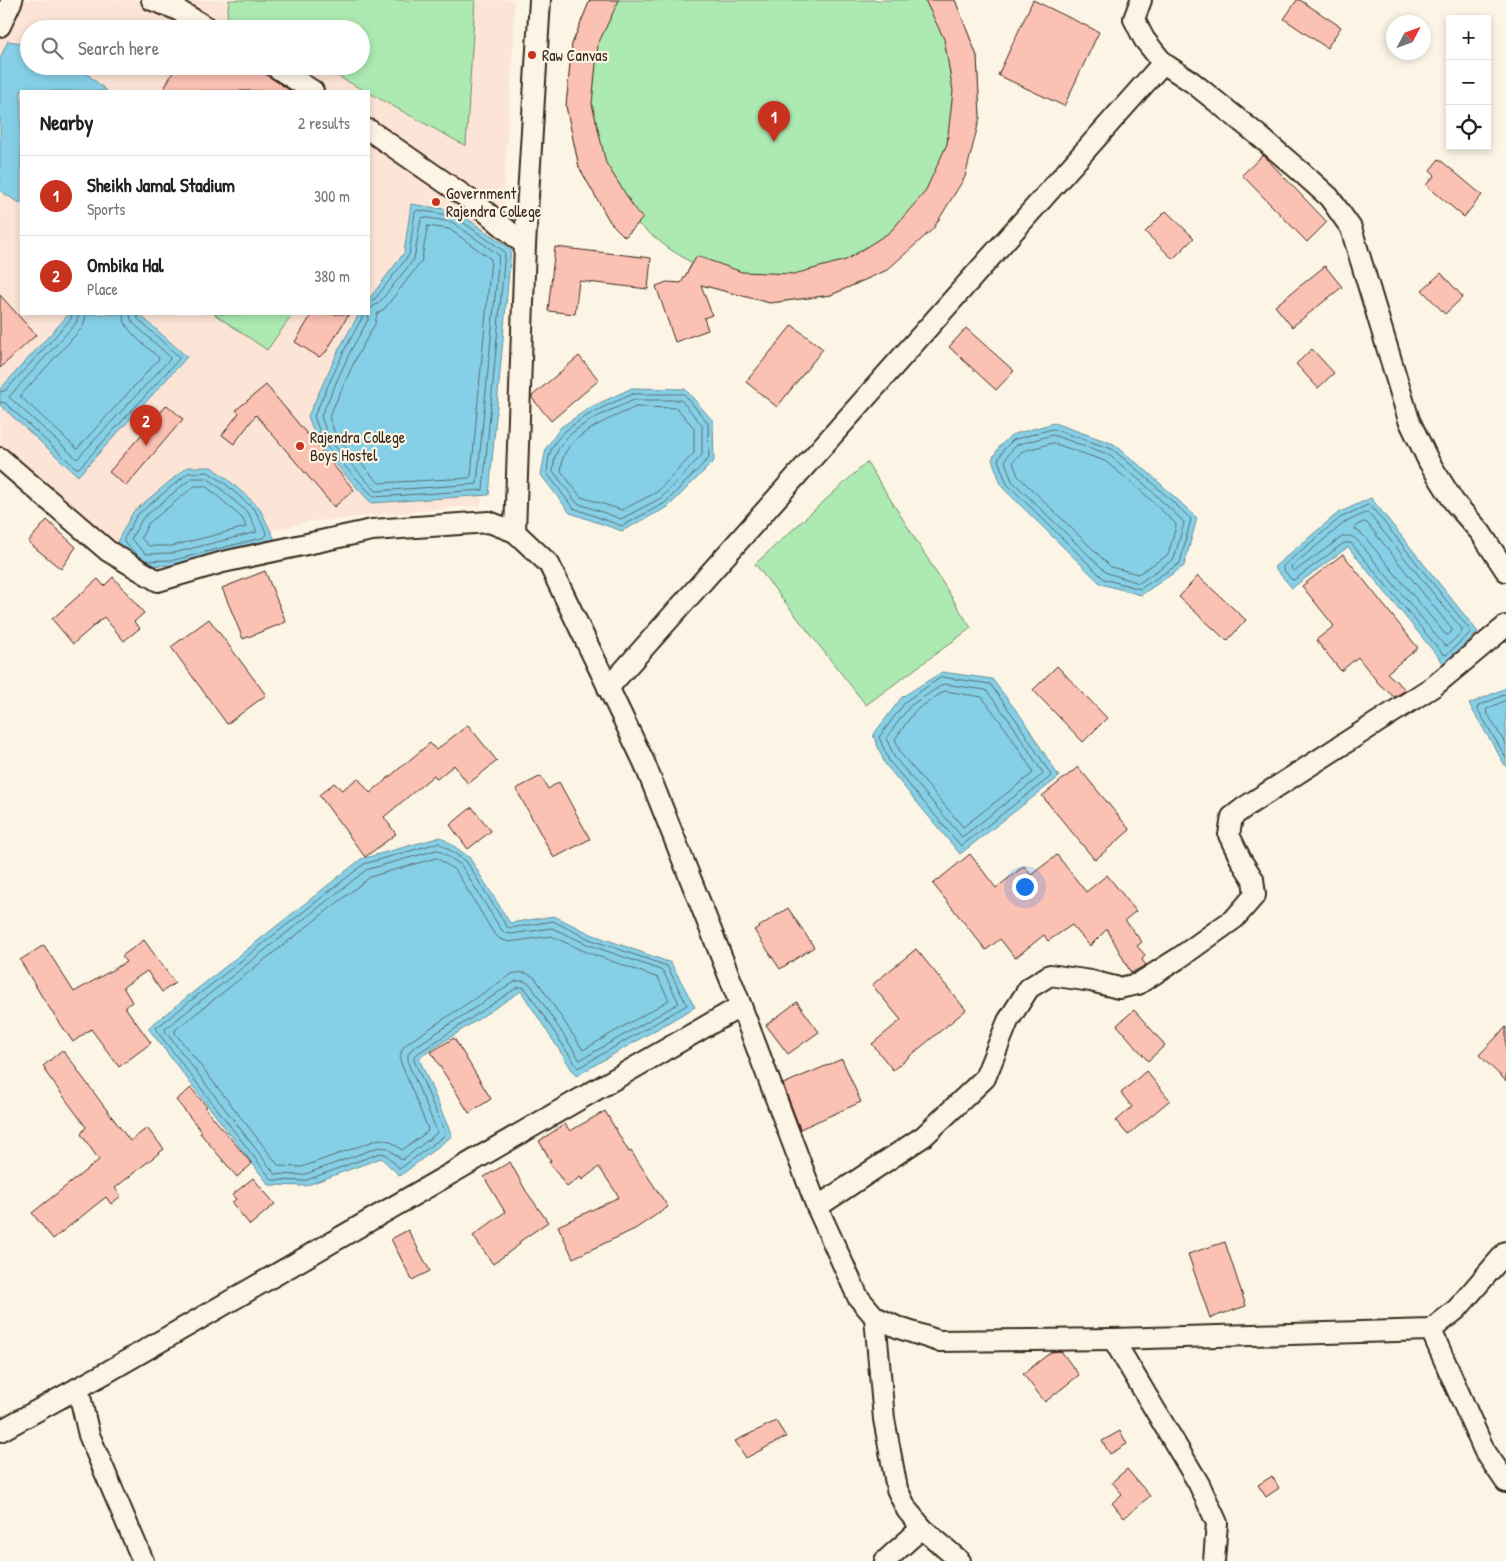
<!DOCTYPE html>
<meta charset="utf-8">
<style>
body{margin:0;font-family:"Patrick Hand",sans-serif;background:#f6f6f6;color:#222}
.controls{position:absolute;right:15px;top:15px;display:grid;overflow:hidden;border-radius:0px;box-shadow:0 2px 8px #0003}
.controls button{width:45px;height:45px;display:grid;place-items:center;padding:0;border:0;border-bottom:1px solid #e0e0e0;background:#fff;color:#222;font:25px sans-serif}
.compass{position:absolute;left:1386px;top:15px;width:45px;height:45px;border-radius:50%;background:#fff;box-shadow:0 2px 8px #0003;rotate:49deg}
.you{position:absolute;left:1024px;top:886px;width:18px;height:18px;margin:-12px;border:4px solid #fff;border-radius:50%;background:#1a73e8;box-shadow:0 0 0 8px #1a73e833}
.badge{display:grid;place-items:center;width:32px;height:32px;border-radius:50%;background:#c8321e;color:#fff;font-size:16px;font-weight:700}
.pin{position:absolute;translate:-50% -41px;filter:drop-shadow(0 1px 2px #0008)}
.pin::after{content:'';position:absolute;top:26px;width:18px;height:15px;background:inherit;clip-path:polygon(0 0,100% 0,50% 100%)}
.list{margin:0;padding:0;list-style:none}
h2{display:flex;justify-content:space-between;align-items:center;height:65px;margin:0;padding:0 20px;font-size:21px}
h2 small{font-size:16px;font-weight:400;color:#767676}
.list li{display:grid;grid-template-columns:32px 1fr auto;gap:15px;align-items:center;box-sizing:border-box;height:80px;padding:0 20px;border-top:1px solid #e0e0e0}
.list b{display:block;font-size:19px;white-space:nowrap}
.list p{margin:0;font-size:16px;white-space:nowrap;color:#767676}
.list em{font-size:16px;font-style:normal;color:#767676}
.icon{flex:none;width:28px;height:28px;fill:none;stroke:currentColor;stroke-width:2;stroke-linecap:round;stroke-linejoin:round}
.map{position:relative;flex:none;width:1506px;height:1561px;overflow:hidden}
.search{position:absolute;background:#fff;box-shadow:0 2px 8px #0003;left:20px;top:20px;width:350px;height:55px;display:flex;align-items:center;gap:12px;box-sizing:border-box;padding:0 18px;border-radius:28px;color:#767676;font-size:19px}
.panel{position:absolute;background:#fff;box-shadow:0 2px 8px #0003;left:20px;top:90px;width:350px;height:225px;border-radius:0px}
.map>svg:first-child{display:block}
</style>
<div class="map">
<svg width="1506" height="1561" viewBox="0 0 1506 1561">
<rect width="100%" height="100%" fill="#fcf5e5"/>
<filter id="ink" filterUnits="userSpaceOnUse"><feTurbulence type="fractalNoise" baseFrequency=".02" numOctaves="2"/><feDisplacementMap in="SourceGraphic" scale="10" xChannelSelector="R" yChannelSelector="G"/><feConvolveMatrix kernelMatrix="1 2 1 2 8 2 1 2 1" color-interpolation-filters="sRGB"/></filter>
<g filter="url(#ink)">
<path fill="#fce5d6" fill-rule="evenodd" d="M13 0H514V41L481 505 308 522 131 564 0 448V33ZM29 29H361V66H29ZM21 91H369V314H21Z"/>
<g fill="#aceab2" stroke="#748a68">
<path d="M229 0H475L466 146 369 93V91H365L319 66H361V29H249L227 16Z"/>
<path d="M590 0H955L977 56 980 118 887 270 831 295 770 303 683 280 692 263 668 248 638 224 625 237 610 222 579 167 566 106 572 44Z"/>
<path d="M214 314H293L267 350Z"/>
<path d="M867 462 971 628 866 705 755 564Z"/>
</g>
<g fill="#86d0e7" stroke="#688e97">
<path d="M8 41 29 44V66H78L107 91H21V204L0 191V58Z"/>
<path d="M411 204 456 211 511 249 489 495 371 503 319 446 308 416 340 347 359 314H369V299L404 253Z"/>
<path d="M69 314H139L187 357 78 476 0 405V389Z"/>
<path d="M632 388 685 389 713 421 714 461 668 507 622 531 570 513 541 475 546 448 561 427 591 407Z"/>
<path d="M1054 423 1114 444 1150 474 1197 518 1184 566 1141 595 1101 584 1002 487 992 459 1000 446 1011 435Z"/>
<path d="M187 467H211L226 478 259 507 275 540 174 565 143 566 117 542 133 512Z"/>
<path d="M1371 498 1478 632 1444 664 1348 547 1292 588 1274 567 1338 513Z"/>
<path d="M942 672 992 679 1022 718 1059 777 960 854 885 764 873 735 902 697Z"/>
<path d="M1506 688V767L1469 704Z"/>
<path d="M441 837 469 857 510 923 554 916 591 934 671 963 695 1007 576 1076 521 991 419 1058 452 1136 400 1176 381 1158 305 1186 269 1185 148 1028 361 859Z"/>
</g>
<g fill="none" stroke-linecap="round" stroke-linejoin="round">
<g stroke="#596c6e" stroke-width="1">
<path d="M428 226 449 229 491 259 471 476 469 478 379 483 336 436 329 417 357 356 375 324 377 314 385 308 421 262Z"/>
<path d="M369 309 379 303 414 259 421 219 422 217 452 222 499 255 477 484 376 491 329 440 321 416 350 352 368 320 369 312"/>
<path d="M79 314 76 323 9 397 77 459 170 359 169 356 134 324 131 320 130 314"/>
<path d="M86 314 85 321 82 328 20 396 77 449 159 359 158 357C147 346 123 331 123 314"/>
<path d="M363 314 362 318 345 349 314 416 324 444 374 497 483 490 505 252 454 216 417 210 415 212 409 255 375 299 369 301"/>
<path d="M0 392 6 390 71 319 72 314"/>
<path d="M633 394H684L708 423 709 458 665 503 622 526 573 508 547 473C548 466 548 457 551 450 562 423 608 405 633 394Z"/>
<path d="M634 400H681L702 425V455L661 498 621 519 577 503 553 471C554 465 554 457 557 452 568 426 610 411 634 400Z"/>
<path d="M0 402 5 403 76 468H79L179 359 178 356 138 319 137 314"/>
<path d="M636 407 677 408 694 428V453L657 492 622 510 581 497 561 471C562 466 562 459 564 455 574 432 614 417 636 407Z"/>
<path d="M1053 429 1112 449 1147 478 1191 519 1180 563 1140 589 1104 579 1007 484 998 460 1004 449 1013 440Z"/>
<path d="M1053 435 1108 454 1143 483 1183 521 1184 523 1174 559 1139 583 1107 573 1012 481 1005 461 1009 453 1017 445Z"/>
<path d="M1053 443 1105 461 1138 488 1175 523 1176 526 1168 555 1138 574 1111 567 1018 476 1013 462 1021 452Z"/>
<path d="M192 478H207L219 487 249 514 257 532 173 553 146 554 131 539 142 519Z"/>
<path d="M195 486H205L214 493 243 519 246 527 172 546H149L141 538 148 524Z"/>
<path d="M1368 505 1371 506 1470 630V633L1446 655 1443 654 1351 543H1344L1294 580 1291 579 1283 569V566L1340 518Z"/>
<path d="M1366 513 1369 514 1462 629V632L1447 646 1444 645 1357 540C1353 536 1348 535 1342 537L1295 571 1291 569 1292 566 1344 523Z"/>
<path d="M1364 522 1367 523 1451 628 1452 631 1448 635 1445 634 1363 535 1355 529 1356 526Z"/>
<path d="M141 558 124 542V539L137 515 188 473 208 472 223 482 255 510 267 534 265 537 174 560 146 561"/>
<path d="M942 677 990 684 1017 721 1051 775 1050 777 961 846 889 761 879 737 906 701Z"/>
<path d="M944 684 986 690 1012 724 1043 773 1042 775 962 837 895 758 886 738 910 706Z"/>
<path d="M945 691 982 697 1006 729 1033 771 1032 774 963 827 901 754 895 739 915 711Z"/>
<path d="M1506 694 1478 706 1477 708 1506 758"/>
<path d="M1506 700 1487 709 1486 711 1506 745"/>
<path d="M439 843 466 861 507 927 511 928 553 921 589 939 667 966 687 1005 578 1068 526 989 522 987H518L414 1056V1060L445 1133 444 1136 401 1168H399L385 1154 380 1153 304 1181 272 1180 156 1030V1028L364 864Z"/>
<path d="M438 850 461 865 500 928 505 933 511 934 552 928 587 944 663 971 679 1003 580 1060 530 984 524 981H516L413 1048 408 1054V1063L437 1131 436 1134 402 1160 387 1148 379 1147 303 1175 275 1174 165 1031V1029L366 870Z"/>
<path d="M437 858 456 871 493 932 500 939 509 942 551 936 584 951 658 978 669 1000 583 1050 536 979C529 973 521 971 512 974L409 1042C402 1047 399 1054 401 1063L428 1129 427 1132 402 1150 390 1141 379 1139 302 1167 279 1166 175 1033V1030L370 877Z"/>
</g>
</g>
<g fill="#fbc1b3" stroke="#3b2a1e">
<path d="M590 0H619L598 44 592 104 606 163 638 214 643 218 625 237 610 222 579 167 566 106 572 44Z"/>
<path d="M925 0H955L977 56 980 117 965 177 933 229 887 270 831 295 770 303 701 285 712 315 704 318 708 330 675 342 656 286 667 282 681 283 697 256 742 272 794 274 846 260 890 232 925 192 947 144 953 91 944 39Z"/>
<path d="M1033 0 1099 32 1064 106 998 75Z"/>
<path d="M1297 0H1300L1341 27 1327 48 1284 19Z"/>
<path d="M176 66H256L263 70 268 76 291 91H163Z"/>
<path d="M1263 155 1327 222 1307 242 1242 175Z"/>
<path d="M1439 159 1482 195 1464 217 1426 185 1435 175 1430 170Z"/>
<path d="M1166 211 1194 238 1173 259 1145 232Z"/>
<path d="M555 247 651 258 648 289 579 281 575 314 548 311Z"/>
<path d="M1325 266 1342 287 1292 327 1275 306Z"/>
<path d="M1441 273 1463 297 1445 314 1422 290Z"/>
<path d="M0 295 36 335 0 368Z"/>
<path d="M312 314H349L326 352 319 357 295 342Z"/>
<path d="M792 325 823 349 777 407 746 382Z"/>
<path d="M966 328 1014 371 996 390 949 347Z"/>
<path d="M1312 349 1334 373 1318 388 1296 364Z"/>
<path d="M579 356 599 380 551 421 532 398V396Z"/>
<path d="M266 385 354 490 334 507 256 415 234 444 222 435 239 413 236 410Z"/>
<path d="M167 405 183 419 126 486 109 472Z"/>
<path d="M47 520 76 547 61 569 28 542Z"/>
<path d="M1343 554 1418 648 1387 673 1406 690 1394 697 1379 684 1358 657 1341 671 1316 640 1334 626 1302 586Z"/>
<path d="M265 571 286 622 243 639 222 588Z"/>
<path d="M1198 576 1246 620 1227 641 1179 597Z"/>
<path d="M113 577 144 613 134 622 140 628 124 641 104 617 73 644 52 619 98 579 104 586Z"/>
<path d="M209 619 266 695 227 724 171 647Z"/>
<path d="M1057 666 1107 718 1083 742 1033 690Z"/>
<path d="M468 725 497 761 468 784 454 765 437 779 434 775 384 817 396 834 365 857 319 795 334 783 342 790 358 778 370 793 430 743 436 750Z"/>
<path d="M1078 767 1130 830 1095 860 1042 796Z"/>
<path d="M541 776 548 789 559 782 590 839 554 858 516 789Z"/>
<path d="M472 807 491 831 468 849 450 825Z"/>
<path d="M970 854 996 888 1024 866 1031 875 1057 855 1086 892 1107 875 1136 911 1125 920 1142 942 1137 946 1145 955 1142 960 1146 965 1131 973 1107 929 1090 946 1072 925 1048 941 1044 935 1015 958 1000 939 986 950 933 884Z"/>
<path d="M788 908 814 947 780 969 754 930Z"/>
<path d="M144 940 175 983 162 992 147 971 123 987 132 1002 125 1007 151 1043 119 1067 91 1029 73 1042 44 1000 20 960 44 945 74 992 126 962 122 956Z"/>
<path d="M916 949 966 1010 893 1070 872 1044 901 1020 872 985Z"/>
<path d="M797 1002 819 1032 788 1054 766 1025Z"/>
<path d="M1134 1010 1165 1045 1148 1061 1117 1025Z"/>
<path d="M1506 1027V1081L1479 1055Z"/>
<path d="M454 1038 491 1099 469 1113 431 1052Z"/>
<path d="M62 1050 78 1069 77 1070 130 1141 147 1128 164 1149 115 1188 121 1196 111 1204 106 1197 53 1239 32 1213 99 1160 81 1134 86 1127 44 1070 46 1069 43 1066Z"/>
<path d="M842 1059 861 1102 800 1129 783 1084Z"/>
<path d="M1146 1071 1170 1100 1128 1135 1116 1121 1132 1107 1121 1093Z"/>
<path d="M191 1088 207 1107 205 1108 252 1164 237 1177 200 1133 202 1132 176 1100Z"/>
<path d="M605 1111 629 1152 631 1151 668 1207 635 1229 573 1258 558 1226 619 1197 599 1167 582 1180 580 1177 567 1187 549 1162 551 1161 539 1141 565 1124 570 1131Z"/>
<path d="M510 1162 526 1191 548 1222 519 1242 520 1244 493 1264 473 1236 505 1212 484 1177Z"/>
<path d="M253 1178 275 1204 250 1225 232 1203 236 1199 232 1195Z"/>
<path d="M408 1230 430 1271 412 1280 391 1239Z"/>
<path d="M1225 1242 1246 1306 1210 1318 1188 1254Z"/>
<path d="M1061 1351 1079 1375 1045 1402 1023 1374 1051 1352Z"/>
<path d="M776 1421 786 1437 746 1458 735 1441Z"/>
<path d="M1120 1431 1127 1444 1110 1454 1102 1441Z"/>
<path d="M1127 1469 1150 1496 1124 1518 1112 1503 1122 1494 1112 1482Z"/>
<path d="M1272 1476 1279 1488 1266 1497 1258 1485Z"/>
</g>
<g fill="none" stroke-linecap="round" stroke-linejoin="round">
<g stroke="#3b2a1e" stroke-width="24">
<g id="street">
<path d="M152 0 176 9 210 29"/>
<path d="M1141 0 1134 19 1144 39 1163 63 1192 82 1258 135 1300 171 1329 197 1351 228 1409 420 1429 462 1454 502 1481 533 1506 571"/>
<path d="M0 26 12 0"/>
<path d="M274 66 313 91"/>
<path d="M369 130 479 206 525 245"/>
<path d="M0 458 108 551 158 581 223 562 372 530 489 522 515 532 549 564 644 762 741 1006 817 1207 858 1297 875 1317 899 1328 939 1341 1113 1339 1431 1330 1457 1309 1506 1252"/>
<path d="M515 532 525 245 540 0"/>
<path d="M608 688 1163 63"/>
<path d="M817 1207 924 1136 985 1078 1008 1021 1029 988 1050 975 1091 981 1119 988 1138 984 1179 958 1235 918 1255 895 1253 879 1242 862 1229 835 1232 817 1245 807 1434 686 1506 626"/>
<path d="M875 1317 884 1419 897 1489 907 1510 922 1528 960 1561"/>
<path d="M1431 1330 1484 1450 1506 1482"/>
<path d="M1113 1339 1199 1484 1217 1523 1214 1561"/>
<path d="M78 1388 89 1435 143 1561"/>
<path d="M0 1431 102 1375 741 1006"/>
<path d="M885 1561 922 1528"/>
</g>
</g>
<use href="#street" stroke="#fcf5e5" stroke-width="20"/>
</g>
</g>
<g fill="#c8321e" stroke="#fcf5e5" stroke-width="2">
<circle cx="532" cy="55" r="5"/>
<circle cx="436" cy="202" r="5"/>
<circle cx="300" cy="446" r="5"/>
</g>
<g text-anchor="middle" stroke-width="4.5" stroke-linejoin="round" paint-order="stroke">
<g font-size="16" fill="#3b2a1e" stroke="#fcf5e5" text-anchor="start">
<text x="542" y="61">Raw Canvas</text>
<text x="446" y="199">Government<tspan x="446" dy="18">Rajendra College</tspan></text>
<text x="310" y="443">Rajendra College<tspan x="310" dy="18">Boys Hostel</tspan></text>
</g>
</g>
</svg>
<div class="controls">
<button>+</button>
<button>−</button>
<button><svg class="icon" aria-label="locate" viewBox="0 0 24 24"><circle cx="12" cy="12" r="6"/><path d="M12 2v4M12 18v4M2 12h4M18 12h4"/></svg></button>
</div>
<svg class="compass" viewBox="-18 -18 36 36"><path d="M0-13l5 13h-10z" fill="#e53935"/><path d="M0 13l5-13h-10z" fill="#767676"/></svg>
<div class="you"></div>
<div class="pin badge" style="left:774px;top:142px">1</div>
<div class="pin badge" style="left:146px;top:446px">2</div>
<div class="search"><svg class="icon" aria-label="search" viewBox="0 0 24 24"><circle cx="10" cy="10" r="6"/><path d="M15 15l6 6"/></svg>Search here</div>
<section class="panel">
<h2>Nearby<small>2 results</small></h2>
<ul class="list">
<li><span class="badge">1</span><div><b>Sheikh Jamal Stadium</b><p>Sports</p></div><em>300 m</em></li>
<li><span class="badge">2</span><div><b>Ombika Hal</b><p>Place</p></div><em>380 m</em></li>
</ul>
</section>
</div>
